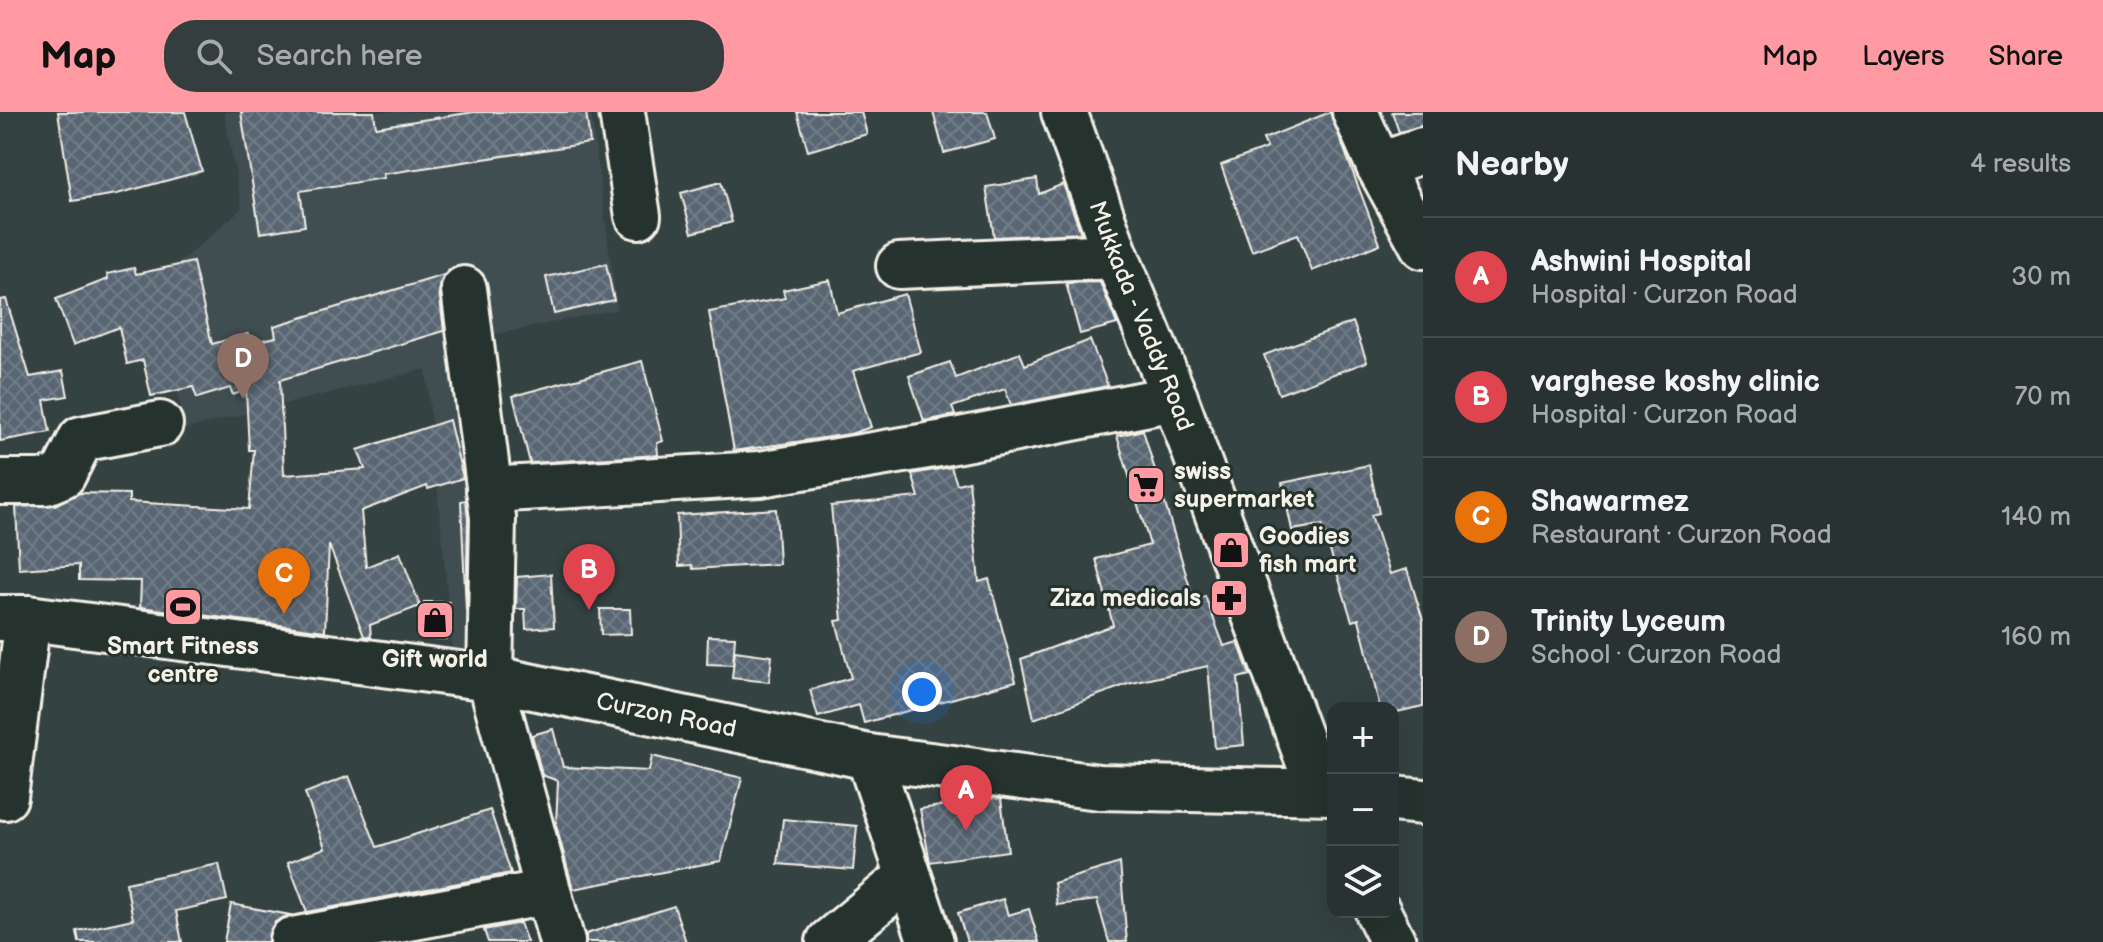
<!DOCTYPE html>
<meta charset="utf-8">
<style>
body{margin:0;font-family:"Balsamiq Sans",sans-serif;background:#343e3e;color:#f1f3f6}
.controls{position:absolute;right:24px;bottom:24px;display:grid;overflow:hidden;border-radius:16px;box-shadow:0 8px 32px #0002}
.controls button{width:72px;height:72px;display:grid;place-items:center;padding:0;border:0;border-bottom:2px solid #444d4d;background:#283232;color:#f1f3f6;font:40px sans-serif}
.you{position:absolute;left:922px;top:580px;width:28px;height:28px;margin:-20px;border:6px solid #fff;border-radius:50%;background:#1a73e8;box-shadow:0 0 0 12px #1a73e833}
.badge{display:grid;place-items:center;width:52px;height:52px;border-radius:50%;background:#ff9aa2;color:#fff;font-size:26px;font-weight:700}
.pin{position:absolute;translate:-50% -66px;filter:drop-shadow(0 2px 4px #0008)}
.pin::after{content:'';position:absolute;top:42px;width:28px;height:24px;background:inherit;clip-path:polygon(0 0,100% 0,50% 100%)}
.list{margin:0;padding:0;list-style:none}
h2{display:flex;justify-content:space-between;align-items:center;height:104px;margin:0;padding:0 32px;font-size:34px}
h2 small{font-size:26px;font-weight:400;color:#a5aaac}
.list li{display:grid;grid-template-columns:52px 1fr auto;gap:24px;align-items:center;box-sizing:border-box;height:120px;padding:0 32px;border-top:2px solid #444d4d}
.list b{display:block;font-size:30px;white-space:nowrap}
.list p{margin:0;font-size:26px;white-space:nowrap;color:#a5aaac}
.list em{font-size:26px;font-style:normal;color:#a5aaac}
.icon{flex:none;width:44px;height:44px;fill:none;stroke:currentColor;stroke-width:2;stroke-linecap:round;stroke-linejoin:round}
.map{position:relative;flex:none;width:1423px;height:830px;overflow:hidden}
header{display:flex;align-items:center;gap:48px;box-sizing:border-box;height:112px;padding:0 40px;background:#ff9aa2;color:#111}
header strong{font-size:38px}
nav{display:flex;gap:44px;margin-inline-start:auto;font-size:28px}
.search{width:560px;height:72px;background:#343e3e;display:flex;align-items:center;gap:20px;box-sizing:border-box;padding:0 28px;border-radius:32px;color:#a5aaac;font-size:30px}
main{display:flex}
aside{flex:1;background:#283232}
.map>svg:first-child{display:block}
</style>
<header>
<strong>Map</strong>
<div class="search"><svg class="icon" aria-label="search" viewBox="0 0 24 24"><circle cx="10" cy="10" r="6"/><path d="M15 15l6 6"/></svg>Search here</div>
<nav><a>Map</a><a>Layers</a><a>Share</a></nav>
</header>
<main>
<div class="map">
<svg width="1423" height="830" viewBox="0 0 1423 830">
<defs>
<pattern id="building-cross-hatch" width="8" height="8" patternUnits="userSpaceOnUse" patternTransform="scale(2)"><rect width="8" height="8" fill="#596673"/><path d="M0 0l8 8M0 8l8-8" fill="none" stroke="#717c87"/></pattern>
</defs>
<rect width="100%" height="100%" fill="#354242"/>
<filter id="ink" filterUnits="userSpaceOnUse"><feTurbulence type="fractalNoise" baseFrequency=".0125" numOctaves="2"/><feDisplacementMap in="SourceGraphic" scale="16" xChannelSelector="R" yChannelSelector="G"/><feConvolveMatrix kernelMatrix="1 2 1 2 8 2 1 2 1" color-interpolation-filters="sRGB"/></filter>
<g filter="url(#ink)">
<path fill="#404d51" d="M224 0H591L617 197 488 224 510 563 455 564 426 257 185 317 155 172 242 96Z"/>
<g fill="url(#building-cross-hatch)" stroke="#f4f1e8" stroke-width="2">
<path d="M58 0H185L202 59 117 82 72 89Z"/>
<path d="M241 0H374L376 15 474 0H586L590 31 383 62 384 66 300 79 305 114 260 121Z"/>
<path d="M797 0H861L867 22 808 39Z"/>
<path d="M933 0H987L995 27 944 41Z"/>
<path d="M1330 0 1380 132 1312 159 1298 122 1252 139 1221 53 1267 36 1263 27Z"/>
<path d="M1392 0H1423V14L1399 20Z"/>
<path d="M1037 67 1039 82 1063 72 1081 121 994 125 986 75Z"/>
<path d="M721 70 732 110 692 121 681 81Z"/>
<path d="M193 150 212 232 248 222 250 231 276 225 274 214 444 163 439 179 444 219 280 268 284 363 365 357 358 338 449 308 463 366 428 377 427 374 361 399 366 455 400 441 420 494 370 513 371 525 364 524 329 433 325 519 140 495 141 469 79 468V453L19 457 16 395 55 393 78 381 129 382V390L249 397 254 338H249L246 278 233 283 230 276 197 286 193 275 151 284 143 248 127 252 119 215 73 233 56 187 108 167 107 162 134 156 136 162Z"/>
<path d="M606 152 614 188 554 202 546 165Z"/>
<path d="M830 168 837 201 905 182 921 240 853 259 871 315 850 322 734 339 709 200 785 186 783 178Z"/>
<path d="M1100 170 1117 212 1080 222 1066 171Z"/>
<path d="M6 187 30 265 63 259 68 284 44 288 50 320 0 329V188Z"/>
<path d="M1353 210 1367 250 1279 282 1264 243Z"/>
<path d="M1090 228 1108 274 1011 293 1005 277 952 295 955 303 924 309 909 264 950 250 956 266 1020 241 1025 253Z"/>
<path d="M642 249 663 329 657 331 658 343 530 351 513 284Z"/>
<path d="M1143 318 1194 489 1205 484 1224 534 1238 530 1250 563 1238 566 1244 633 1215 636 1208 554 1128 572 1034 607 1021 547 1113 513 1096 447 1150 433 1117 324Z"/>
<path d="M1369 353 1379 401 1371 403 1390 462 1407 457 1423 508V594L1393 601V596H1380L1359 507 1352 509 1322 413 1292 418 1282 371Z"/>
<path d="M951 355 957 372 969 369 979 470 989 467 1016 569 864 611 859 593 818 605 810 578 851 566 836 509 842 508 831 394 919 385 912 362Z"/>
<path d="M466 388 468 407 466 499 461 389Z"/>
<path d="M776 397 779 452 693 457 692 453 679 454 677 403Z"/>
<path d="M551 462 554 515 526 517 525 497H516L517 465Z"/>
<path d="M424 490H449L446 527 421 526Z"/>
<path d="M600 497H630L631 522 601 523Z"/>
<path d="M708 524 735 525 733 553 707 552Z"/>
<path d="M735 539 772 544 769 570 732 566Z"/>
<path d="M553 617 563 655 649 659 652 644 742 666 721 749 573 777 556 713 558 669 542 663 532 623Z"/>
<path d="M349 664 377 735 490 698 511 761 307 800 288 750 325 736 305 681Z"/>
<path d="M993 686 1001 687 1008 739 930 750 920 697Z"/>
<path d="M783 707 857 714 853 758 778 752Z"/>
<path d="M1120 751 1127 830H1109L1097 788 1057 793 1054 771Z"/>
<path d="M219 752 227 788 176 799 182 830H79L77 819 133 807 126 771Z"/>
<path d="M1003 787 1008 803 1029 797 1039 830H967L958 801Z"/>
<path d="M231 792 290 803 275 810 268 830H224Z"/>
<path d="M674 794 686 830H586V822Z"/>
<path d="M520 811 527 830H488L484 818Z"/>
</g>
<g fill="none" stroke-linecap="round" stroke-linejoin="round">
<g stroke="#f4f1e8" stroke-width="50">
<g id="minor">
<path d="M622 0 638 104"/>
<path id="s1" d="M1064 0 1116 144 1175 286 1319 678"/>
<path d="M1355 0 1379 54 1423 134"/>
<path d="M1379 54 1423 38"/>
<path d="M899 154 1116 144"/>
<path d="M464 177 493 406 490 566 562 830"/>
<path d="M0 370H46L63 363 81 327 160 312"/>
<path d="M489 378 760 362 939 332 1175 286"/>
<path d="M869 645 931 830"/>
<path d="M5 685 28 506"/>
<path d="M292 828 548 780"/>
<path d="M829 830 908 765"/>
</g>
</g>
<g stroke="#f4f1e8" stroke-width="50">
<g id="major">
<path id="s2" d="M0 506H28L490 566 869 645 1099 675 1333 680"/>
<path d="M1393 687 1423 690"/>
<path d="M1378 800 1393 830"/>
</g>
</g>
<use href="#minor" stroke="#26332d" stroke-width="44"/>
<use href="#major" stroke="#26332d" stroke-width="44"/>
</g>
</g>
<defs>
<g id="supermarket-square" transform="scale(2)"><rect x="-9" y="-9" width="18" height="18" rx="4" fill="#ff9aa2" stroke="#26332d"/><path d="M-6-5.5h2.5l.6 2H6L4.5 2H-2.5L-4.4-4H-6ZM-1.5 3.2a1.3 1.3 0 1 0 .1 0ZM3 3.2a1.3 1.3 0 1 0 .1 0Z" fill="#111"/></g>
<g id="shop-square" transform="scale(2)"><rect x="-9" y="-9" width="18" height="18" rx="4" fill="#ff9aa2" stroke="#26332d"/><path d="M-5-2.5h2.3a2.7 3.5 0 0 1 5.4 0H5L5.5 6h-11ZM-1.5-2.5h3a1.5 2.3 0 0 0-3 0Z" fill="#111"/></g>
<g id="pharmacy-square" transform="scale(2)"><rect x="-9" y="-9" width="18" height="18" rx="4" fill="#ff9aa2" stroke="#26332d"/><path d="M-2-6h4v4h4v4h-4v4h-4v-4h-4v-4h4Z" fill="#111"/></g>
<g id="stadium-square" transform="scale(2)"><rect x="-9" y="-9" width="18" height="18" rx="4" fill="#ff9aa2" stroke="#26332d"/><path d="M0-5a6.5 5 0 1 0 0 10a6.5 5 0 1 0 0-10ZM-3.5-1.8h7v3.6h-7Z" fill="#111"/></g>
</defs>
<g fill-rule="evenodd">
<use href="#supermarket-square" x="1146" y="373"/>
<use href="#shop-square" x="1231" y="438"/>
<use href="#pharmacy-square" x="1229" y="486"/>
<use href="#stadium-square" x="183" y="495"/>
<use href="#shop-square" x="435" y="508"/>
</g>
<g text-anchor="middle" stroke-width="6" stroke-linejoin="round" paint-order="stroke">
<g font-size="24" fill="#f4f1e8" stroke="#26332d">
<text dy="8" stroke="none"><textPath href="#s1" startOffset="218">Mukkada - Vaddy Road</textPath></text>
<text dy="8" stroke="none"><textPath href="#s2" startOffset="674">Curzon Road</textPath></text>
</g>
<g font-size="24" font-weight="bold" fill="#f4f1e8" stroke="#26332d" text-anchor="start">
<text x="1174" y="367">swiss<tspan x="1174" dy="28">supermarket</tspan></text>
<text x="1259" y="432">Goodies<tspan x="1259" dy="28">fish mart</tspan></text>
<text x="1201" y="494" text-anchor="end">Ziza medicals</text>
<text x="183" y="542" text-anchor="middle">Smart Fitness<tspan x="183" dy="28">centre</tspan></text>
<text x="435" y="555" text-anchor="middle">Gift world</text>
</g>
</g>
</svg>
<div class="controls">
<button>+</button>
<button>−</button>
<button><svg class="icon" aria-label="layers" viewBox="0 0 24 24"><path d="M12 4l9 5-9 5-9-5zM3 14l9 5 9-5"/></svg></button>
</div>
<div class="you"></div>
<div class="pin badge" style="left:966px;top:719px;background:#e0444e">A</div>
<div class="pin badge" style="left:589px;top:498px;background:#e0444e">B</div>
<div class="pin badge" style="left:284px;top:502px;background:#e8710a">C</div>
<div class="pin badge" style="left:243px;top:287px;background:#8d6e63">D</div>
</div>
<aside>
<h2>Nearby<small>4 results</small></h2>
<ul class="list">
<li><span class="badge" style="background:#e0444e">A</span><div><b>Ashwini Hospital</b><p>Hospital · Curzon Road</p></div><em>30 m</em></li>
<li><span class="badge" style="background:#e0444e">B</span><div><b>varghese koshy clinic</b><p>Hospital · Curzon Road</p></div><em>70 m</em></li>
<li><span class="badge" style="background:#e8710a">C</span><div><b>Shawarmez</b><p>Restaurant · Curzon Road</p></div><em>140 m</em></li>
<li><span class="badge" style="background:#8d6e63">D</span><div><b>Trinity Lyceum</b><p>School · Curzon Road</p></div><em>160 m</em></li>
</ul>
</aside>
</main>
